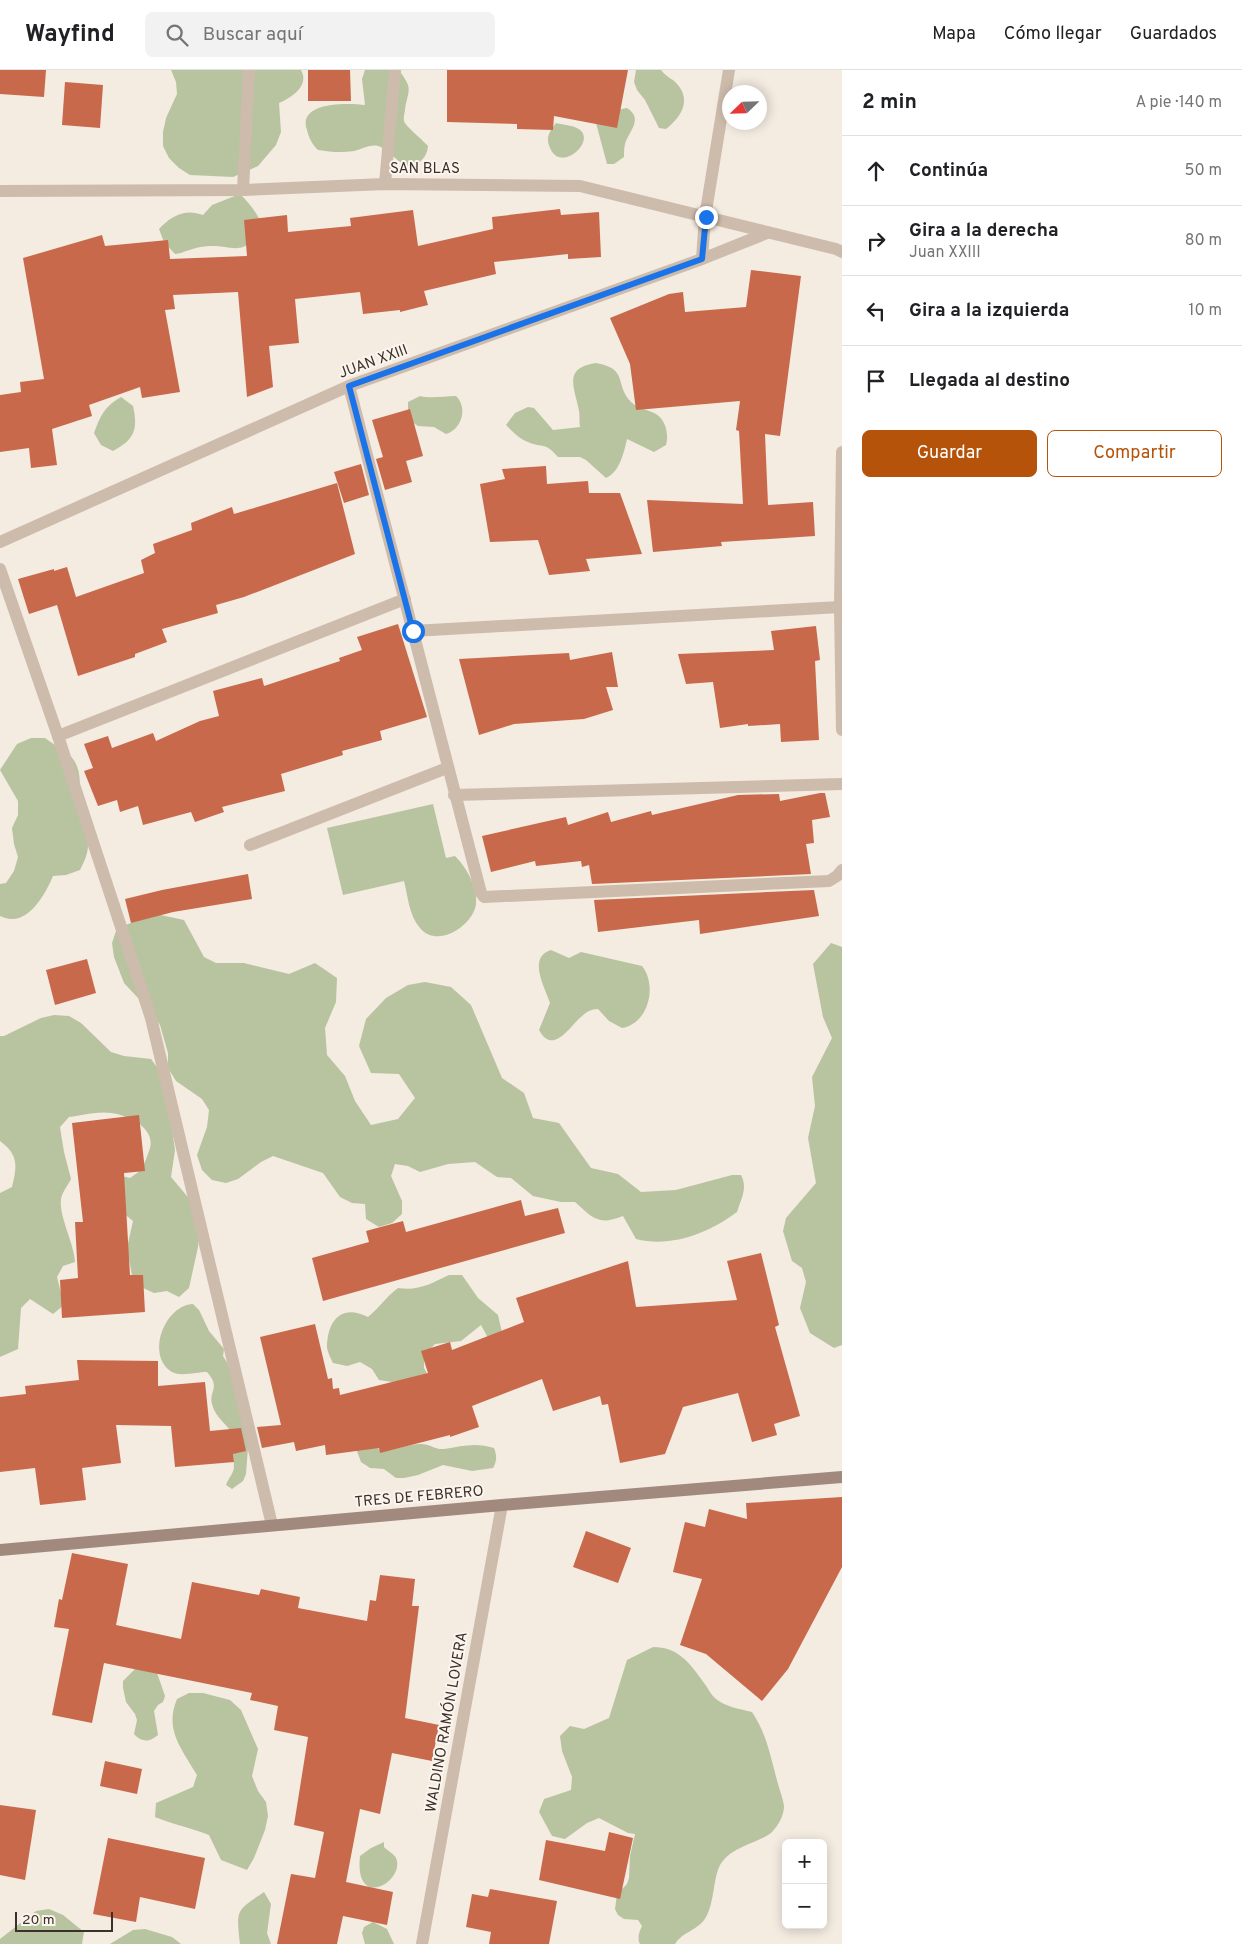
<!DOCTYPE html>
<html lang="es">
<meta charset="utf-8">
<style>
body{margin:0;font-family:Overpass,sans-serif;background:#f2f2f2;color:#202124}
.controls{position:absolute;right:15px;bottom:15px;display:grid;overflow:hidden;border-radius:8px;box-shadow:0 2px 12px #0003}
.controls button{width:45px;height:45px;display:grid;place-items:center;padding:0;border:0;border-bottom:1px solid #e0e0e0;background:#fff;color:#202124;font:25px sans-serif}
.compass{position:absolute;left:722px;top:15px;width:45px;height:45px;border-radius:50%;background:#fff;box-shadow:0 2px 12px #0003;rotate:247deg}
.scale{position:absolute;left:15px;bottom:12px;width:98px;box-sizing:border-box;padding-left:5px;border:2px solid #3b302b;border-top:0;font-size:14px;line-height:18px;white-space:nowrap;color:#3b302b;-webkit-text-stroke:4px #fbf5ee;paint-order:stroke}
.stop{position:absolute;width:15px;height:15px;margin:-11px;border:4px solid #1a73e8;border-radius:50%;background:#fff}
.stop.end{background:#1a73e8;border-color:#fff;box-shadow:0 1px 5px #0008}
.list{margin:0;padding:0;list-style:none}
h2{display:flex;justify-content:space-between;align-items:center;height:65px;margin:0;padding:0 20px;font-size:21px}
h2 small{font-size:16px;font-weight:400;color:#757577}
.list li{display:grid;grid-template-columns:32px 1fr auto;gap:15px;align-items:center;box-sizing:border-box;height:70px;padding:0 20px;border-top:1px solid #e0e0e0}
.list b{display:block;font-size:19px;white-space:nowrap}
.list p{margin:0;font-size:16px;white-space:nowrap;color:#757577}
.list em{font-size:16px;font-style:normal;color:#757577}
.actions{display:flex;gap:10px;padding:15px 20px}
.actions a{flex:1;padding:11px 0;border:1px solid #b45309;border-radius:8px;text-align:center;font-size:18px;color:#b45309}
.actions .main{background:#b45309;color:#fff}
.icon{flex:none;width:28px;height:28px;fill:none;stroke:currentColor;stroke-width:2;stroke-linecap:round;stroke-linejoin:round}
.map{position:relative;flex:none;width:842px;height:1874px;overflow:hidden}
header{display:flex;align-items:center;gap:30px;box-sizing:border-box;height:70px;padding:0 25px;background:#fff;border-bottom:1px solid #e0e0e0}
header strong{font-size:24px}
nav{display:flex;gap:28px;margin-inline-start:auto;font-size:18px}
.search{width:350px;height:45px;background:#f2f2f2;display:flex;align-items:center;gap:12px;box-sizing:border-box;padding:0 18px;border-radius:8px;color:#757577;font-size:19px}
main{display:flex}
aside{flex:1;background:#fff}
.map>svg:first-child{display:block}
</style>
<header>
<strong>Wayfind</strong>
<div class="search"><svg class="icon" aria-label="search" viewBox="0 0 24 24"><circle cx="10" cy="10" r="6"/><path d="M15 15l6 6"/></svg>Buscar aquí</div>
<nav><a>Mapa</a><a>Cómo llegar</a><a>Guardados</a></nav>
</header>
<main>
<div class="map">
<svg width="842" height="1874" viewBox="0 0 842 1874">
<rect width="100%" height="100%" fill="#f4ebe1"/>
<g fill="#b8c4a0">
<path d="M171 0H301C310 16 291 28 279 33L281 62 276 75 258 96 233 107 190 105 179 98 169 88 163 76V62L166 48 177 24 176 12Z"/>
<path d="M365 0H399C413 20 409 17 405 39 405 43 403 47 404 51 405 56 423 70 428 76 427 88 420 92 411 98 397 93 387 78 378 76 371 74 362 79 354 81 342 83 330 82 318 80 312 74 309 68 307 60 297 31 349 33 365 35L362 9Z"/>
<path d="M636 0H661C665 5 668 7 673 10 693 27 683 46 666 59L659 58 645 30 637 20 634 12Z"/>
<path d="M627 38C644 49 629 61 625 74 624 78 624 83 624 87L614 94H607L596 53 602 43Z"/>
<path d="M556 53C563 55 577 55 582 62 592 75 560 102 550 78 545 67 550 61 556 53Z"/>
<path d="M240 124C251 135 258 144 264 159 238 191 233 172 201 177 192 178 184 183 175 184L164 172 159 159C171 146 185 138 203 145L212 135Z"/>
<path d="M596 293C629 299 614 314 631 332 639 340 648 339 656 344 666 350 669 365 666 375L654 382 627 369C624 382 620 402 606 408L586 390 580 387H558C544 371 544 379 528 372 519 369 512 361 506 355L515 343 528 337 534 338 553 360 580 357C579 352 580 346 579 341 575 318 562 298 596 293Z"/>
<path d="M420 326C431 329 444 326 456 326 468 338 462 359 446 364L434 357 418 356 412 352 408 339V332Z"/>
<path d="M121 327 133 336C138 359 135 369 113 381L101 375 94 363C100 346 105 336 121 327Z"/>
<path d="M31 668H45C55 676 68 680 75 692 82 704 79 720 81 733 83 746 89 761 88 775 88 784 84 792 80 800L66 805 53 806C44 827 26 859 0 846V814L6 813 14 801 18 787 14 774 12 758 18 745V731L0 700 17 674Z"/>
<path d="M433 734 446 788 455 786C466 797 478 817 476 834 473 856 437 879 420 858 409 845 408 827 404 811L343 825 327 758Z"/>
<path d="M156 844 184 850 204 887 216 893H244L289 904 315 893 337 908 336 932 325 958 327 985 345 1006 355 1031 371 1055 398 1049 415 1028 399 1004 371 1003 359 976 366 949 386 928 408 915 425 912 451 917 471 935 502 1008 524 1023 533 1048 559 1053 591 1098 618 1104 641 1122 676 1120 732 1105H741C748 1118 741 1129 737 1142 709 1163 671 1178 636 1169L623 1146C598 1156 593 1148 575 1132H561L533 1126 511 1108 497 1107 475 1092 448 1094 420 1102 408 1096 395 1094 391 1106 402 1131V1144L392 1153 379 1157 366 1149 365 1134 352 1133 340 1127 323 1103 273 1086 261 1092 238 1109 226 1113 212 1110 202 1100 197 1085 207 1057 209 1040 202 1029 176 1011 168 998V983L160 955 152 943 124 913 114 887 112 873 117 858Z"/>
<path d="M831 873 842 877V1275L834 1278 810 1263 800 1238 806 1212 802 1198 792 1191 783 1161 786 1148 816 1113 808 1068 815 1036 812 1007 832 968 823 947 813 894Z"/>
<path d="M551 880 569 888 581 882 642 896C658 916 648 954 622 958L609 951 598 939C591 939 586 942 581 947 570 956 553 986 539 960L550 933C545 917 527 888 551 880Z"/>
<path d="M54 945 69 946 81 953 111 982 124 986 151 989 159 1000 169 1038 175 1080 171 1107 197 1138 200 1151 198 1177 189 1218 179 1227 167 1221 154 1223 141 1217 132 1205 127 1178 133 1151 122 1142 117 1105 130 1108C143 1100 144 1095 149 1081 158 1059 129 1045 111 1043 99 1041 82 1045 69 1047L60 1057 64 1082 71 1109C68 1115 61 1124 61 1130 59 1147 74 1173 75 1192L63 1196 57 1207 64 1235 53 1244 30 1229 21 1238 18 1279 0 1287V1123L12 1117C17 1096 19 1085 0 1071V966H4L41 948Z"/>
<path d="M449 1205H462L478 1228 498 1245 504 1271 495 1281 481 1255 461 1271 435 1274 424 1285V1298L430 1309 392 1312 379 1310 372 1299 360 1292 347 1296 333 1293C331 1289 328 1283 327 1278 327 1251 341 1233 368 1247 379 1238 386 1227 398 1218 419 1221 430 1214 449 1205Z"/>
<path d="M193 1234 199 1240 209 1261 224 1279 223 1286 231 1299 248 1377 246 1404 243 1411 232 1419 226 1415C228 1409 233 1404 234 1398 234 1392 232 1364 229 1359 223 1351 215 1346 212 1334 209 1320 221 1318 207 1302 197 1302 181 1307 172 1302 145 1285 165 1235 193 1234Z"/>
<path d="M374 1371 381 1383 383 1381C395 1380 409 1374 421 1374 430 1374 435 1380 444 1379 462 1376 476 1372 494 1378 497 1386 497 1391 493 1398L472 1401 443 1395 418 1405 404 1408H396L384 1399 370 1398 361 1392 354 1373Z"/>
<path d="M653 1577C678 1577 690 1593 704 1613 708 1618 711 1625 716 1629 726 1637 740 1639 752 1642 767 1664 771 1689 778 1714 780 1721 783 1729 784 1736 784 1746 778 1756 771 1763 758 1773 734 1776 722 1792 713 1803 715 1832 706 1847 698 1861 683 1861 675 1874H640C637 1868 639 1862 642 1856L638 1850 624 1849 618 1845 615 1839 617 1824 627 1814 629 1808 630 1786 635 1764 628 1763 599 1748 587 1753 565 1769 552 1766 539 1742 544 1729 571 1720 572 1707 562 1681 560 1666 570 1656 584 1659 609 1648 627 1590Z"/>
<path d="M136 1598 156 1600 165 1626 163 1632 158 1635 154 1641 158 1665C150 1672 142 1673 134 1664L137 1650 135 1644 126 1632 123 1618V1611Z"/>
<path d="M189 1623H203L230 1630 241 1640 258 1679 252 1706 258 1721 266 1732 268 1746 265 1760 254 1788 247 1800 221 1790 209 1765C191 1758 172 1754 155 1747L156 1733 193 1717 197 1705C182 1679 164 1660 177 1629Z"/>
<path d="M384 1772V1777C388 1781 394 1784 396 1788 406 1811 354 1842 360 1786L371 1778Z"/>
<path d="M264 1822 271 1834 267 1863 271 1874H240C236 1839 236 1841 264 1822Z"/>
<path d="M49 1839 63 1845 84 1862 82 1874H0V1869L36 1841Z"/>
<path d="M373 1852 387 1859 394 1874H365L362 1863 364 1857Z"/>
<path d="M145 1859 172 1867 181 1874H110L133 1860Z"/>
</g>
<g fill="#c8694b">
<path d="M0 0H46L44 27 0 24Z"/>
<path d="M308 0H350L351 31H308Z"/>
<path d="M447 0H628L617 58 554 46 553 60 517 59V54L447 52Z"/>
<path d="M65 12 103 15 100 58 62 55Z"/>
<path d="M560 139 561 145 599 142 601 187 568 189V184L494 192 496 204 424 221 428 235 400 242V240L363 244 360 222 295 229 299 273 269 276 273 317 247 327 238 222 173 225 175 239 165 240 180 322 142 328 140 317 89 335 92 346 52 359 57 395 31 398 29 378 0 382V325L21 322 20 312 44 309 23 188 102 165 105 176 168 170 170 189 247 186 244 150 287 145 288 162 351 156 350 148 413 140 418 176 493 159 492 147Z"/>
<path d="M751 200 801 206 780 366 765 364 768 435 813 432 815 466 721 472 722 476 653 482 647 430 743 434 739 361 736 360 740 331 636 340 630 294 610 248 669 224 683 222 685 242 746 237Z"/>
<path d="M410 339 423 386 406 391 412 412 385 420 376 389 383 387 372 350Z"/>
<path d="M361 394 369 425 344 433 334 402Z"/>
<path d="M546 396 547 414 588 411 589 423H620L642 484 586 489 590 501 549 505 538 470 490 472 480 414 505 409 502 399Z"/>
<path d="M337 413 355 484 244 527 216 535 218 543 162 559 167 572 135 584V587L78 606 57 535 29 544 18 509 54 499V501L67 497 76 527 144 503 141 490 155 483 153 474 192 460 191 453 232 437 234 444Z"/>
<path d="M398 554 427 647 380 661 382 670 342 681 343 685 281 704 285 721 222 737 224 742 195 752 191 742 143 755 138 736 120 742 117 730 98 736 84 701 93 698 84 674 108 666 112 678 153 663 156 671 200 651 219 646 213 621 262 608 264 616 340 591 339 588 362 580 357 567Z"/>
<path d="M816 556 820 590 815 591 819 670 781 672 780 654 748 656V654L720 658 713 612 686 614 678 584 774 580 771 561Z"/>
<path d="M612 582 618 617H606L613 640 584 649 514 654 479 665 459 589 569 583 570 590Z"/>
<path d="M820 723H825L830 747 812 750 814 773 806 774 811 804 592 814 589 795 582 797 581 791 536 796 535 791 491 802 482 766 566 747 568 755 608 742 611 752 651 741 652 745 738 725 779 724 780 731Z"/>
<path d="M248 804 252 829 173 842 131 853 125 829 162 820Z"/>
<path d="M814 820 819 846 700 864 699 850 598 862 594 830Z"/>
<path d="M87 889 96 923 55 935 46 900Z"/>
<path d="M139 1045 145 1101 124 1103 130 1205H143L145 1242 62 1248 60 1210 78 1208 75 1152H83L72 1053Z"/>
<path d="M521 1130 525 1146 558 1138 565 1163 323 1231 312 1188 369 1172 366 1161 403 1151 406 1162Z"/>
<path d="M761 1183 779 1255 775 1257 800 1346 774 1354 777 1365 752 1372 738 1323 683 1337 665 1384 620 1393 608 1334 602 1335 600 1326 553 1341 542 1309 472 1336 479 1357 450 1367V1365L380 1383 379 1378 326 1385 325 1375 296 1381 294 1372 262 1378 257 1357 281 1355 260 1267 315 1254 328 1309 332 1308 333 1319 339 1318 340 1325 428 1303 421 1281 450 1272 452 1280 524 1252 516 1228 628 1191 636 1237 737 1230 727 1191Z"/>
<path d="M77 1290 158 1291V1316L205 1312 210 1361 241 1358 246 1381 233 1384 234 1392 175 1397 171 1356 116 1355 121 1393 82 1398 86 1430 40 1435 35 1398 0 1402V1327L26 1324 25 1316 79 1310Z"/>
<path d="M842 1427V1497L788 1599 762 1631 706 1584 680 1575 702 1509 673 1502 685 1452 705 1457 709 1439 747 1449 746 1433Z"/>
<path d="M586 1461 631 1478 618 1513 573 1497Z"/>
<path d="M72 1483 128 1494 116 1555 181 1569 192 1512 259 1525 261 1519 300 1527 298 1538 367 1551 370 1530 376 1531 380 1505 415 1509 412 1536H419L405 1648 439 1655 432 1691 392 1683 380 1744 360 1739 346 1812 393 1822 387 1855 343 1846 337 1874H277L291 1804 315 1808 324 1762 294 1755 308 1667 274 1660 278 1636 250 1630 252 1623 104 1593 92 1653 52 1645 69 1559 54 1557 59 1529 62 1530Z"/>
<path d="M105 1691 142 1699 137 1724 100 1716Z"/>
<path d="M0 1735 36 1740 25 1810 0 1805Z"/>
<path d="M609 1762 633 1768 620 1829 539 1810 546 1770 605 1781Z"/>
<path d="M108 1768 205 1788 195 1839 140 1827 136 1852 93 1844Z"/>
<path d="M490 1819 557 1831 549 1874H489L491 1862 466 1857 472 1824 488 1827Z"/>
</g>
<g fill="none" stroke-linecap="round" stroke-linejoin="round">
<path stroke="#cdbbac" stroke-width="12" d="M250 775 447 698"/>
<g stroke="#cdbbac" stroke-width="12">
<path d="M385 114 395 0"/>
<path d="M243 120 249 0"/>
<path d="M0 121 243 120 385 114 580 116 836 179 842 182"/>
<path d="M702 189 705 147 729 0"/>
<path d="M349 316 481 823 484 827 829 811 837 806 842 800"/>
<path d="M842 382 840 537 842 660"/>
<path d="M0 472 349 316 702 189 767 163"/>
<path d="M0 499 58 666 151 948 272 1455"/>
<path d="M413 561 840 537"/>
<path d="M58 666 405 529"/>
<path d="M454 725 842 714"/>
<path d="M422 1874 502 1435"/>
</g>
<path stroke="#a18a7d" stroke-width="12" d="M0 1480 502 1435 842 1407"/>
</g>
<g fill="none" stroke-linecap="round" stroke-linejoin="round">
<path stroke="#1a73e8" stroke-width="6" d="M413 561 349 316 702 189 706 147"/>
</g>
<g text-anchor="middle" stroke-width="4" stroke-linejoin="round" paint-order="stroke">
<g font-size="15" fill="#3b302b" stroke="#fbf5ee">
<text x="425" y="103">SAN BLAS</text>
<text transform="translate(373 291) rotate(-20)" y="5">JUAN XXIII</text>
<text transform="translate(419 1426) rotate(-5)" y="5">TRES DE FEBRERO</text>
<text transform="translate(446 1652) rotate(-80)" y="5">WALDINO RAMÓN LOVERA</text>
</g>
</g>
</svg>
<div class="controls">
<button>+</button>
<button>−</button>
</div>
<svg class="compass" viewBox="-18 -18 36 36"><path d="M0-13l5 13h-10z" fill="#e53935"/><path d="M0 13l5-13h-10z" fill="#757577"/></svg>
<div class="scale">20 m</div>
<div class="stop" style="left:413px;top:561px"></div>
<div class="stop end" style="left:706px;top:147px"></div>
</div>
<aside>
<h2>2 min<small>A pie · 140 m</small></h2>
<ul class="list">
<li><svg class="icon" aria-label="ahead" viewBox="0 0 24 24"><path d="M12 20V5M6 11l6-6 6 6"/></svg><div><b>Continúa</b></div><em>50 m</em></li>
<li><svg class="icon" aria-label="right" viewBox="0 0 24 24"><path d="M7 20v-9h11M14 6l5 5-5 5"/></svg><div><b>Gira a la derecha</b><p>Juan XXIII</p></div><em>80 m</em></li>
<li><svg class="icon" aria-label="left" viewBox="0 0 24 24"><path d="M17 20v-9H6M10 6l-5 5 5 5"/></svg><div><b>Gira a la izquierda</b></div><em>10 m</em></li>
<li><svg class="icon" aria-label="arrive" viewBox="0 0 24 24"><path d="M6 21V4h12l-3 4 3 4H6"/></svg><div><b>Llegada al destino</b></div></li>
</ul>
<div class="actions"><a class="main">Guardar</a><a>Compartir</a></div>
</aside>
</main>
